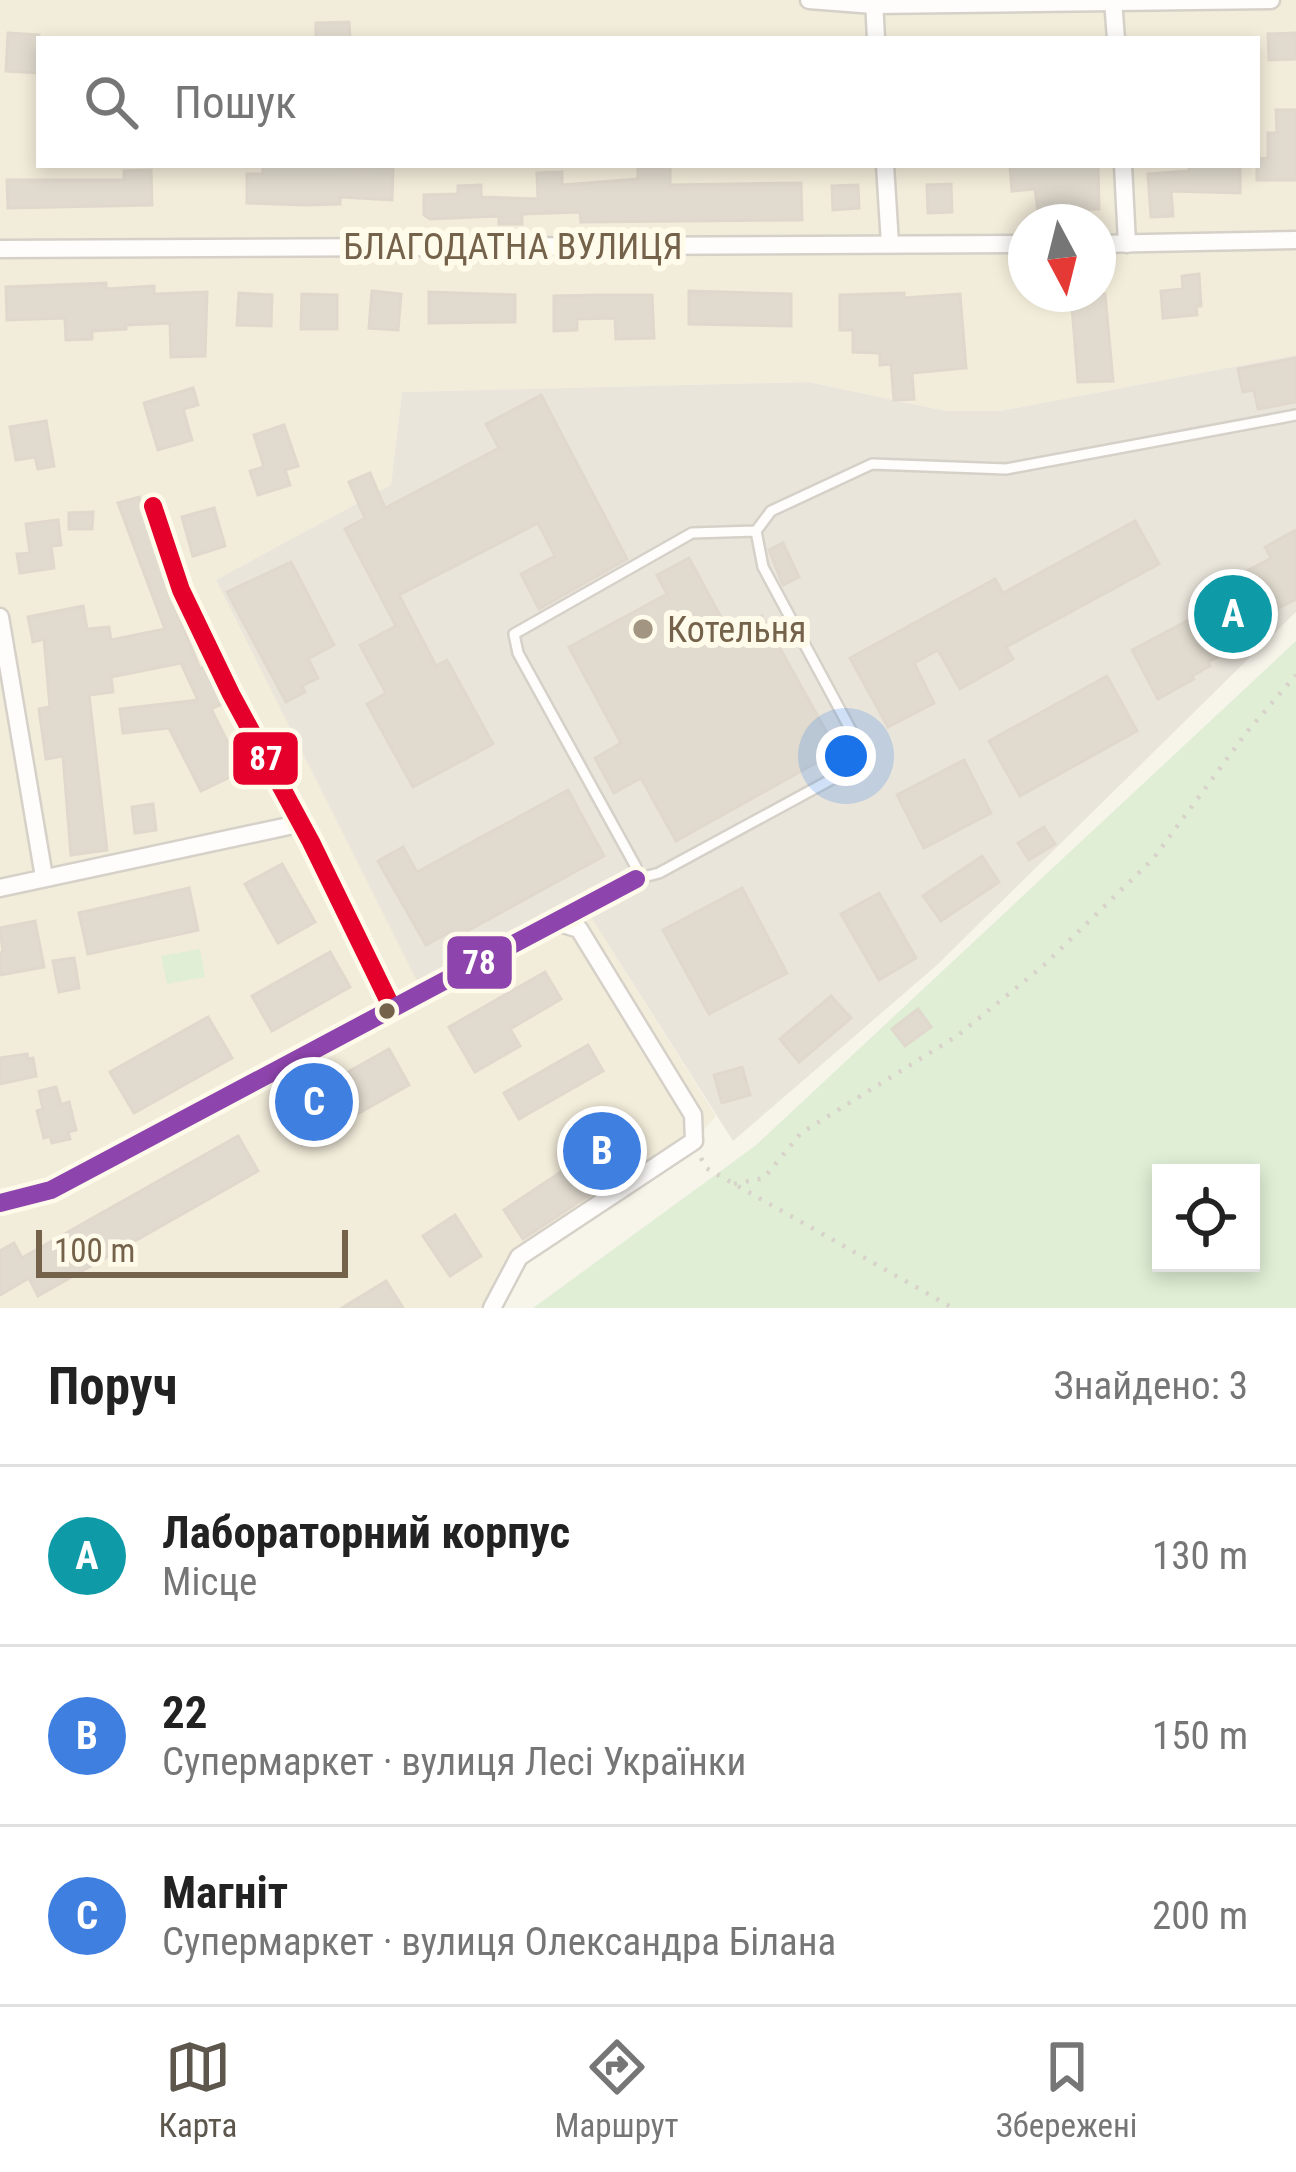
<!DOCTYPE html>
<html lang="uk">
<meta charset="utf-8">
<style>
body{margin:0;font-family:"Roboto Condensed",sans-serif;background:#f6f6f6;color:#222}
.controls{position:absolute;right:36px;bottom:36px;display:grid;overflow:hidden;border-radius:0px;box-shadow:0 6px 18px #0003}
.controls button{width:108px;height:108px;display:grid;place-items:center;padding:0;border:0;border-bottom:3px solid #e0e0e0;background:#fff;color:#222;font:60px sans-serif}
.compass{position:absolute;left:1008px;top:204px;width:108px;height:108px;border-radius:50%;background:#fff;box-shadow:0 6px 18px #0003;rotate:173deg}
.scale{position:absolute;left:36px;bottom:30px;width:312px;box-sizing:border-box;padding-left:12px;border:6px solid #75624a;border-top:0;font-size:33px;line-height:42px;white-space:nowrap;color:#75624a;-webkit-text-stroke:9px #fffbeb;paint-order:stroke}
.you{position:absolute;left:846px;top:756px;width:42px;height:42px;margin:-30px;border:9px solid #fff;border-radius:50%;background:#1a73e8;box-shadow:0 0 0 18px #1a73e833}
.badge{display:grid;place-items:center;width:78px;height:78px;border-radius:50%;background:#5c564d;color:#fff;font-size:39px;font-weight:700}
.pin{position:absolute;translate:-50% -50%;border:6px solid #fff;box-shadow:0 3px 12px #0006}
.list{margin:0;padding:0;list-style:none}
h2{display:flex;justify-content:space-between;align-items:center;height:156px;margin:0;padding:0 48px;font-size:51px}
h2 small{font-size:39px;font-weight:400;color:#767676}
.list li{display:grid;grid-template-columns:78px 1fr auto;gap:36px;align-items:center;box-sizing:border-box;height:180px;padding:0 48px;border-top:3px solid #e0e0e0}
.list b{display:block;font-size:45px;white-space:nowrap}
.list p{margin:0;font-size:39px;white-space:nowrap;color:#767676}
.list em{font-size:39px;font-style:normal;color:#767676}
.icon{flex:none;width:66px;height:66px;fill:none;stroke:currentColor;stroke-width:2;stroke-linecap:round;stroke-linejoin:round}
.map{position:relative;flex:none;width:1296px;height:1308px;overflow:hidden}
.search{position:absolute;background:#fff;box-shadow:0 6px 18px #0003;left:36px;right:36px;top:36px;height:132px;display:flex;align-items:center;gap:30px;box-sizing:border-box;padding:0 42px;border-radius:0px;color:#767676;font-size:45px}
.sheet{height:696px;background:#fff}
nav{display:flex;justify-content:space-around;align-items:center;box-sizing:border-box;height:168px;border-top:3px solid #e0e0e0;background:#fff;font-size:33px;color:#767676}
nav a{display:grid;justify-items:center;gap:6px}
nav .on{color:#5c564d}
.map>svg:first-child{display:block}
</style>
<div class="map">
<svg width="1296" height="1308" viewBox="0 0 1296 1308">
<rect width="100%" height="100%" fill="#f7f4ea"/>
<path fill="#f2ecda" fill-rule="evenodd" d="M0 0H1296V355L1000 411H946L808 382 402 392 391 485 216 580 418 982 577 894 716 1116 694 1141 537 1243 492 1308H0ZM39 39H1257V165H39ZM1026 222H1098V294H1026Z"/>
<path fill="#eae5db" d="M1296 355V612L937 965 733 1141 577 895 418 983 216 580 391 485 402 392 808 382 946 411H1000Z"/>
<g fill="#dfeed5" fill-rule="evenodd">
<path d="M1296 641V1308H533L755 1146ZM1161 1173H1251V1263H1161Z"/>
<path d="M200 949 205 977 167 984 161 956Z"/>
</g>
<g fill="#e1dbcf" stroke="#e0d8cc" stroke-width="3">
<path d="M349 22 350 39H316V23Z"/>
<path d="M8 33 39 35V73L6 71Z"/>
<path d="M1296 33V59L1269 60 1268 34Z"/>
<path d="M1276 110H1296V180H1257V159L1268 158V133H1277Z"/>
<path d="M263 165 393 168 392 200 340 197V204L305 205 247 203V174H263Z"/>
<path d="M1010 165H1098L1099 209 1054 210 1055 217 1039 219 1035 189 1012 191Z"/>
<path d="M1189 165H1240V193L1171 191 1173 216 1151 217 1148 174 1189 171Z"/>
<path d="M638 168H670V185L801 183 802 220 581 222 580 212 522 214V224H499V216L430 219 424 215V195L458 194V186L481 185V197L538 199 537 173 562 172V185L638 179Z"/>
<path d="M151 170 152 205 8 208 7 180H124V171Z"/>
<path d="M951 184 952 212 928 213 927 185Z"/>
<path d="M858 185 859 208 833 210 832 186Z"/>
<path d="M1199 274 1201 306H1196L1197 315 1163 318 1161 291 1183 289 1182 276Z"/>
<path d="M106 283V289L154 286V294L207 292 205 356 171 357 170 323 126 325V329L92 331V339L66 340 65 318 7 320 6 287Z"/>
<path d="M372 291 401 294 398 330 369 328Z"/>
<path d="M689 291 791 294V326L689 324Z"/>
<path d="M429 292 515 295V322L429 323Z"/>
<path d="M239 293 272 295 271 326 237 325Z"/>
<path d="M904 293V298L960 294 966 368 912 373 914 399 894 400 891 364 880 365V353L853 352V330H840V295Z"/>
<path d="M302 294 337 295V329H301Z"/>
<path d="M1071 294H1105L1113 381 1078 382Z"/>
<path d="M601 295H652L654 338 616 339 615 318 577 319V330L554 331V296Z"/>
<path d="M1296 358V402L1258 409 1254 390 1243 392 1238 369Z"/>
<path d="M193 388 198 405 183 409 192 440 158 450 144 403Z"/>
<path d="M541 395 627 559 539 609 521 574 555 556 538 523 399 595 436 666 447 660 493 744 413 787 367 704 386 693 360 645 396 626 345 529 365 518 349 482 370 473 385 508 499 448 486 424Z"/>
<path d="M46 421 54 466 38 469 35 457 16 460 10 427Z"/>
<path d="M284 425 298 466 285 470 290 485 258 495 250 471 264 467 254 435Z"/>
<path d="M139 497 169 594 200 669 204 667 222 704 211 709 242 771 201 791 169 728 123 733 120 709 198 700 181 663 111 677 113 692 89 695 107 850 71 855 63 756 46 759 39 709 50 707 44 639 33 642 28 617 83 606 87 629 109 627 111 640 165 629 118 503Z"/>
<path d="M214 508 225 546 193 556 182 517Z"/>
<path d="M93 512 92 529H69V513Z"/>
<path d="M58 520 61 545 51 546 54 568 20 573 17 554 30 553 26 524Z"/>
<path d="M1135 521 1159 564 1006 647 1013 659 960 689 938 650 914 663 934 703 888 727 850 658 995 579 1003 593Z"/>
<path d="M1296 530V599L1267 614 1271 620 1237 638 1241 645 1208 662 1210 666 1192 676 1194 679 1158 699 1132 650 1198 615 1191 601 1271 558 1265 547Z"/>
<path d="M783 543 799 577 783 585 769 550Z"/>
<path d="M689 558 730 634 762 616 837 751 676 841 641 778 614 793 595 758 621 743 569 647 667 594 657 575Z"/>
<path d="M291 562 334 645 308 659 318 678 302 686 305 692 286 702 227 592Z"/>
<path d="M1107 676 1137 731 1020 796 989 741Z"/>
<path d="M964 760 991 813 924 848 897 795Z"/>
<path d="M568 790 604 856 456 937 452 931 426 945 378 861 403 847 417 872Z"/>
<path d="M153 804 156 830 135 833 132 807Z"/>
<path d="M1044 827 1055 844 1029 860 1018 843Z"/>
<path d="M982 856 999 882 941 921 923 896Z"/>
<path d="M282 864 315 922 278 943 245 884Z"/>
<path d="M189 888 198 930 88 954 79 913Z"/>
<path d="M742 888 787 973 709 1014 663 930Z"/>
<path d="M879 893 916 958 879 980 841 914Z"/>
<path d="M35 921 44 967 0 975V953L3 952 0 928Z"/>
<path d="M330 952 350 987 272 1031 252 996Z"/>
<path d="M74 958 79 988 59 992 53 961Z"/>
<path d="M545 972 561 999 510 1029 520 1046 475 1072 449 1027Z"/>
<path d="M831 996 851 1018 799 1062 780 1039Z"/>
<path d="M918 1009 931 1027 905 1046 892 1029Z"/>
<path d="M208 1017 232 1058 134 1113 110 1072Z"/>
<path d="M588 1045 603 1071 519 1119 504 1093Z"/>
<path d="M389 1049 409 1085 302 1145 282 1109Z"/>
<path d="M27 1054 28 1059 33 1058 36 1076 0 1084V1058Z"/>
<path d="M742 1067 750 1095 722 1103 714 1075Z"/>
<path d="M56 1087 61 1105 69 1102 76 1130 68 1132 70 1139 52 1143 50 1136 44 1138 37 1111 43 1109 39 1091Z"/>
<path d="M238 1136 258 1171 38 1296 29 1278 0 1295V1251L14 1243 22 1258Z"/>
<path d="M604 1143 624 1172 523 1239 504 1210Z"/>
<path d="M455 1215 481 1256 450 1276 423 1236Z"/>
<path d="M386 1281 403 1308H342Z"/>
</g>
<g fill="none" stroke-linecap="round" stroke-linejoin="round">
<g stroke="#d6d1c8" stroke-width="14">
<path id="lane" d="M756 531 692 533 514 634 518 653 636 867V879L659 873 867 760 763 567 756 531 771 511 872 464 1006 469 1296 415"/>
</g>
<g stroke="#d6d1c8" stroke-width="21">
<g id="street">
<path d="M809 0 874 5 1271 0"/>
<path d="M874 0 876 39"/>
<path d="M1113 0 1116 39"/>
<path d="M885 165 890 244"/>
<path d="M1123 165 1127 244"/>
<path d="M1098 244 1296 240"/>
<path d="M0 249 1026 244"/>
<path d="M153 506 181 590 231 694 311 842 391 1006"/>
<path d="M0 617 44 877"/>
<path d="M0 888 298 824"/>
<path d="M0 1203 51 1190 636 879"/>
<path d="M492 1308 519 1257 694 1141 693 1115 579 929 560 923"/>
</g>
</g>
<g stroke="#d8d2cb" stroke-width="4.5" stroke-dasharray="3 9" stroke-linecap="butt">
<path d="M701 1158 706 1168 953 1308"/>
<path d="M734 1184 764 1178 801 1133 957 1036 1043 966 1153 859 1246 733 1296 675"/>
</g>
<use href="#lane" stroke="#fefdfc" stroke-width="9"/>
<use href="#street" stroke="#fefdfc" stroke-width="16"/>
<g stroke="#fffbeb" stroke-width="27">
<path id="bus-1" d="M153 506 181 590 231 694 311 842 391 1006"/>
</g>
<g stroke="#fffbeb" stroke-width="27">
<path id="bus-2" d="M0 1203 51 1190 636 879"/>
</g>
<use href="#bus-1" stroke="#e4002b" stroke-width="18"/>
<use href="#bus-2" stroke="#8e44ad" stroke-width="18"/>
</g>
<circle fill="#a29582" stroke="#fffbeb" stroke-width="4.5" cx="643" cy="629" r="12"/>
<circle fill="#75624a" stroke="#fffbeb" stroke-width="4.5" cx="387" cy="1011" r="10"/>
<g text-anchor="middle" stroke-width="12" stroke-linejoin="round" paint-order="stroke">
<g font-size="36" fill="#75624a" stroke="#fffbeb">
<text x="513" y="259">БЛАГОДАТНА ВУЛИЦЯ</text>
</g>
<g font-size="36" fill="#75624a" stroke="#fffbeb" text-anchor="start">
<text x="667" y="642">Котельня</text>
</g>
</g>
<g stroke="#fffbeb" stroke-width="4.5">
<rect x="231" y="730" width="69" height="57" rx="12" fill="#e4002b"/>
<rect x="445" y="934" width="69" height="57" rx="12" fill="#8e44ad"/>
</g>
<g font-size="33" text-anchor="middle" font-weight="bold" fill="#fff">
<text x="266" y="770">87</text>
<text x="479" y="974">78</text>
</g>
</svg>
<div class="controls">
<button><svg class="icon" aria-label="locate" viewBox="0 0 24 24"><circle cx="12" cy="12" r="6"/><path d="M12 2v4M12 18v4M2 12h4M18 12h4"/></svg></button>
</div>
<svg class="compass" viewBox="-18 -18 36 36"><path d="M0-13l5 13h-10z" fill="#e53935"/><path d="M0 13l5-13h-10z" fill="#767676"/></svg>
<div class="scale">100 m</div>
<div class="you"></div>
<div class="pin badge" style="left:1233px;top:614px;background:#0f9aa8">A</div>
<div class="pin badge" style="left:602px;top:1151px;background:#3f7fe0">B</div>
<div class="pin badge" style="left:314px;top:1102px;background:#3f7fe0">C</div>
<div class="search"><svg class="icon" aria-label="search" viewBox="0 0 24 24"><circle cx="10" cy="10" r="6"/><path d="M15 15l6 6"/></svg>Пошук</div>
</div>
<section class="sheet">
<h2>Поруч<small>Знайдено: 3</small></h2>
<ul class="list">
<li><span class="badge" style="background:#0f9aa8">A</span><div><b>Лабораторний корпус</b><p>Місце</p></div><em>130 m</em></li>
<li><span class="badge" style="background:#3f7fe0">B</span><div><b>22</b><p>Супермаркет · вулиця Лесі Українки</p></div><em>150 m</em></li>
<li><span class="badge" style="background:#3f7fe0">C</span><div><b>Магніт</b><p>Супермаркет · вулиця Олександра Білана</p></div><em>200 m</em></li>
</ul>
</section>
<nav>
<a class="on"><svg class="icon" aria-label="map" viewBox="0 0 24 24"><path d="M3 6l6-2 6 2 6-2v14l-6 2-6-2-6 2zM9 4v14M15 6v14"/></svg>Карта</a>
<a><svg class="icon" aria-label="directions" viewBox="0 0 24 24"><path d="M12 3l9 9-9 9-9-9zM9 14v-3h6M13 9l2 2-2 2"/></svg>Маршрут</a>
<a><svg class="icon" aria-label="saved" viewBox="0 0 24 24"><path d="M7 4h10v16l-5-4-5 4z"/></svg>Збережені</a>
</nav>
